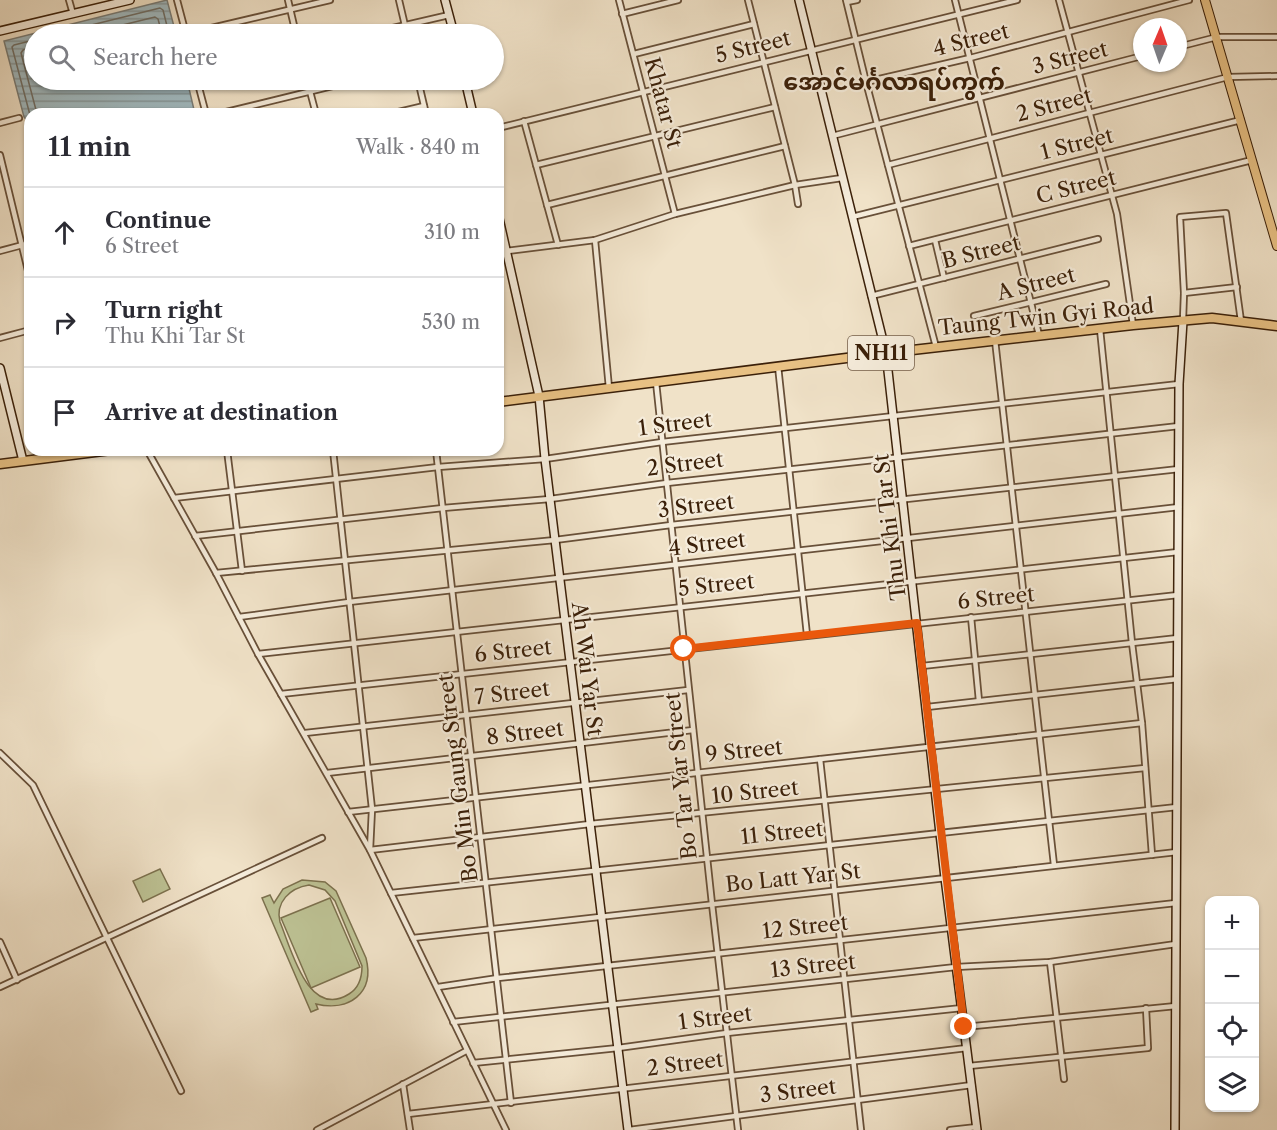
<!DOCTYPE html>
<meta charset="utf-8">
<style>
body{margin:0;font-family:"Libre Caslon Text","Noto Sans Myanmar",serif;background:#f2f2f3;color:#2b2b33}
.controls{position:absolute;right:18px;bottom:18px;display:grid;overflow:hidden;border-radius:12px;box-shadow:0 2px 4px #0004}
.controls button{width:54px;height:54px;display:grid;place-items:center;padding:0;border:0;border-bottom:2px solid #e1e1e2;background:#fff;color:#2b2b33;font:30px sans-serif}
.compass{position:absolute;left:1133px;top:18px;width:54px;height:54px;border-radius:50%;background:#fff;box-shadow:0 2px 4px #0004;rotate:2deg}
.stop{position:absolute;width:18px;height:18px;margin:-14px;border:4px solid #ea580c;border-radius:50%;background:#fff}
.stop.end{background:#ea580c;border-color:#fff;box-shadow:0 2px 6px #0008}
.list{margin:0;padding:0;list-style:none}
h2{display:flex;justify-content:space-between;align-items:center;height:78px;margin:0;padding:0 24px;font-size:26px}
h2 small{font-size:20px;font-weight:400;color:#7c7c81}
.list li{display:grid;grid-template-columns:39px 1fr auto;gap:18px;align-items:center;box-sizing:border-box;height:90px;padding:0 24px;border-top:2px solid #e1e1e2}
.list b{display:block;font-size:22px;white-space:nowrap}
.list p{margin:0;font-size:20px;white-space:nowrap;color:#7c7c81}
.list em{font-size:20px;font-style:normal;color:#7c7c81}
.icon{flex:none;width:33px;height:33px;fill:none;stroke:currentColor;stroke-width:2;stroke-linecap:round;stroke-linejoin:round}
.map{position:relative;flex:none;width:1277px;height:1130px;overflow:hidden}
.search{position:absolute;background:#fff;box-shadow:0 2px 4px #0004;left:24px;top:24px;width:480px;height:66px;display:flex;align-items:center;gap:15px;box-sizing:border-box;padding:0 21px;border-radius:33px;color:#7c7c81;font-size:22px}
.panel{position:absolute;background:#fff;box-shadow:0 2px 4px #0004;left:24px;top:108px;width:480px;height:348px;border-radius:18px}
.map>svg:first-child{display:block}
</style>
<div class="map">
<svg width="1277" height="1130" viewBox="0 0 1277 1130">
<defs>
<pattern id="water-rules" width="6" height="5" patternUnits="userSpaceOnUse" patternTransform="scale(1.5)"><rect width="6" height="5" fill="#a0bac1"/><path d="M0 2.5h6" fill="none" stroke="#84979b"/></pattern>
</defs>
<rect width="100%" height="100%" fill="#f0e2c8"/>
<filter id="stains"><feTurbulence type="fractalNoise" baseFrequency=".00333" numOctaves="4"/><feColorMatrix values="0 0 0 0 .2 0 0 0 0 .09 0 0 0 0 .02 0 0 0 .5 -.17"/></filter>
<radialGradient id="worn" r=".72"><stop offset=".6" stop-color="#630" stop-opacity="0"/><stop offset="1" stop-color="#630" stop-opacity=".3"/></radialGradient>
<g fill="#bdc294" stroke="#7c714e" stroke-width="1.5" fill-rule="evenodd">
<path d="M160 869 170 889 143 902 133 881Z"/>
<path d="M302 880 325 882 336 891 366 958C375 993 349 1012 316 1004L318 1009 311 1012 262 898 270 895 274 903 283 889ZM309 885 325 890 335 901 362 966C362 977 359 988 349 994 308 1020 291 948 280 922 275 902 290 888 309 885Z"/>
<path d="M330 898 360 967 311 988 281 918Z"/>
</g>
<path fill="url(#water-rules)" stroke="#787c77" stroke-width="1.5" d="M167 0 176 34H34V80H187L195 114H30V124L24 117 4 41Z"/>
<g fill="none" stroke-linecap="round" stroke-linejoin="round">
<g stroke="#6e6d65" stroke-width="1.5">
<path d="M55 34 160 8 163 10 169 34"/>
<path d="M86 34 155 17 158 19 162 34"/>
<path d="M34 47 23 50 21 53 36 110 39 114"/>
<path d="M30 115 12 47 14 45 34 40"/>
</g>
<g stroke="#685039" stroke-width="8">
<g id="street">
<path d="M69 0 73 14"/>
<path d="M177 0 186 34"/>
<path d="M288 0 296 34"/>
<path d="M399 0 407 34"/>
<path d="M619 0 675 214"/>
<path d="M748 0 795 185 798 204"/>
<path d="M846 0 866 82 936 347"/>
<path d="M955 0 1039 335"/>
<path d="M1059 0 1117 214 1133 325"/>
<path d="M847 2 857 0"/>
<path d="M622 14 678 0"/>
<path d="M186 34 330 0"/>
<path d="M367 34 449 15"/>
<path d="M1178 47 1217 37H1277"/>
<path d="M634 54 754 24"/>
<path d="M197 80 206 114"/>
<path d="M307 80 316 114"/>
<path d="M418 80 426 114"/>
<path d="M866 82 970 58 1189 0"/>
<path d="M218 114 357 80"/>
<path d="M390 114 424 106"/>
<path d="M524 121 558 245"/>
<path d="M0 123 19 118"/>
<path d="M498 128 1017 0"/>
<path d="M832 136 1142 56"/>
<path d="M0 155 30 279"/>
<path d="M536 165 775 107"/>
<path d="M888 165 1228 77 1277 76"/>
<path d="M547 205 785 146"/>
<path d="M852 217 1241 120"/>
<path d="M595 240 609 388"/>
<path d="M935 240 944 278"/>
<path d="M909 246 1252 160"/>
<path d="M0 251 30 243"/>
<path d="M507 251 595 240 675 214 795 185 842 178"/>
<path d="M1184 293 1237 287"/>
<path d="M871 296 1098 239"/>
<path d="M974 316 1106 284"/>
<path d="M1183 320 1184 293 1180 217 1226 213 1241 321"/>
<path d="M1100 329 1132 643 1142 723 1152 855"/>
<path d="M0 338 30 330"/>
<path d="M995 340 1054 865"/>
<path d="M778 366 807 635"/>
<path d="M656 382 712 904 738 1130"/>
<path d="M147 450 216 573 258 654 370 850 590 824 1145 768"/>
<path d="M227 450 242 571"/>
<path d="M333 450 372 809 370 850 506 1130"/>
<path d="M436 450 511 1103"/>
<path d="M174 498 438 467 545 459 662 442 1179 384"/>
<path d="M195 536 443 508 550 499 667 483 1179 426"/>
<path d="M216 573 555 540 671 525 1179 469"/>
<path d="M239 617 349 602 1179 507"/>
<path d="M971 617 979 701"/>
<path d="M258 654 1178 552"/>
<path d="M922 666 1178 638"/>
<path d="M281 694 1178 595"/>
<path d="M927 707 1178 679"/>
<path d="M305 733 688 690"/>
<path d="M0 753 33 785 181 1091"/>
<path d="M820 759 861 1130"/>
<path d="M327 773 693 730"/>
<path d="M348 812 1142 723"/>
<path d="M391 893 1177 807"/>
<path d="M413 938 1177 852"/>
<path d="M0 942 17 980"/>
<path d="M1050 962 1064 1079"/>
<path d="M0 987 322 838"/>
<path d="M438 987 498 978 1176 903"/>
<path d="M453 1022 956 967 1050 962 1176 944"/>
<path d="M964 1027 1176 1006"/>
<path d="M473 1063 618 1048 727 1033 962 1008"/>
<path d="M969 1066 1148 1048 1146 1008"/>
<path d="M403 1084 410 1130"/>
<path d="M408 1114 967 1048"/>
<path d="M317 1130 466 1051"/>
<path d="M629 1130 972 1085"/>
<path d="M950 1130 977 1127"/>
</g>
</g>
<g stroke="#3b2009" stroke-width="10">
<g id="secondary">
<path d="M445 0 454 34"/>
<path d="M799 0 886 353 945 878 977 1130"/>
<path d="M0 31 130 0"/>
<path d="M465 80 473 114"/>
<path d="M498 214 539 396 545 459 628 1130"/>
<path d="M0 368 23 461"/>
<path d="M1175 1130 1179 384 1183 321"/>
</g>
</g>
<g stroke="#3b2009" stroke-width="10">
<path id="primary" d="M1205 0 1277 246"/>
</g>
<g stroke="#3b2009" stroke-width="11">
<g id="highway">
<path d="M498 402 886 353 1133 325 1212 318 1277 326"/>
<path d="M0 464 111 450"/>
</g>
</g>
<use href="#street" stroke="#f5ecdb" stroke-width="4.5"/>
<use href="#secondary" stroke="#f5ecdb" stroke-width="7"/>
<use href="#primary" stroke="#e8c184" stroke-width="8"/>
<use href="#highway" stroke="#e8c184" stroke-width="8"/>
</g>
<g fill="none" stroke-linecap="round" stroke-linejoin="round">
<path stroke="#ea580c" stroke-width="8" d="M684 649 917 623 964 1027"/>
</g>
<g text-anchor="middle" stroke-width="4.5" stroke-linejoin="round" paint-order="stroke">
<rect fill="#f5ecdb" stroke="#735d48" stroke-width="1.5" x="848" y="336" width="66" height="34" rx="4.5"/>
<g font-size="20" font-weight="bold" fill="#3b2009">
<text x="881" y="360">NH11</text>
</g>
<g font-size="21" fill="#3b2009" stroke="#f5ecdb">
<text transform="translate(971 40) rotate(-14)" y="7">4 Street</text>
<text transform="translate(753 47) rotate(-14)" y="7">5 Street</text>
<text transform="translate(1070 58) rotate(-14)" y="7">3 Street</text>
<text transform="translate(663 103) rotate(75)" y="7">Khatar St</text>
<text transform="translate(1054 105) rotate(-15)" y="7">2 Street</text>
<text transform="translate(1077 144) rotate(-14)" y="7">1 Street</text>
<text transform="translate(1076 187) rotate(-14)" y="7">C Street</text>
<text transform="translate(981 252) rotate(-14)" y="7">B Street</text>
<text transform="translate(1036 284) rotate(-14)" y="7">A Street</text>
<text transform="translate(1046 317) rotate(-6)" y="7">Taung Twin Gyi Road</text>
<text transform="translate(675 424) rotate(-7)" y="7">1 Street</text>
<text transform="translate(685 464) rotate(-7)" y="7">2 Street</text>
<text transform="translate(696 506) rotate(-7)" y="7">3 Street</text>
<text transform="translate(890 527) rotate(-97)" y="7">Thu Khi Tar St</text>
<text transform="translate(707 544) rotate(-7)" y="7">4 Street</text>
<text transform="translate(716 585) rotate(-6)" y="7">5 Street</text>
<text transform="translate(996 598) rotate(-6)" y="7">6 Street</text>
<text transform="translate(513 651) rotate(-6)" y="7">6 Street</text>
<text transform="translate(587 669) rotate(83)" y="7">Ah Wai Yar St</text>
<text transform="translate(512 693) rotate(-7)" y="7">7 Street</text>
<text transform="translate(525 733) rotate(-7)" y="7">8 Street</text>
<text transform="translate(744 751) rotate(-6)" y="7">9 Street</text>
<text transform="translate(681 776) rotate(-96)" y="7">Bo Tar Yar Street</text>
<text transform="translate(458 778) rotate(-97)" y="7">Bo Min Gaung Street</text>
<text transform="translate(755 792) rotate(-6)" y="7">10 Street</text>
<text transform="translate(782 833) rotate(-6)" y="7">11 Street</text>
<text transform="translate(793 878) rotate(-6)" y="7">Bo Latt Yar St</text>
<text transform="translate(805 927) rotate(-6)" y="7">12 Street</text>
<text transform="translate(813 966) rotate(-6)" y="7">13 Street</text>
<text transform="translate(715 1018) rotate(-7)" y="7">1 Street</text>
<text transform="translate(685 1064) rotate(-7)" y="7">2 Street</text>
<text transform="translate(798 1091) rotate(-7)" y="7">3 Street</text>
</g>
<g font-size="24" font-weight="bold" fill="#3b2009" stroke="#f5ecdb">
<text x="894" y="90">အောင်မင်္ဂလာရပ်ကွက်</text>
</g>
</g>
<rect width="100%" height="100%" filter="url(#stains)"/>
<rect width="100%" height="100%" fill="url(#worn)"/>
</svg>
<div class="controls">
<button>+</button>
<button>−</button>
<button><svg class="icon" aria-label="locate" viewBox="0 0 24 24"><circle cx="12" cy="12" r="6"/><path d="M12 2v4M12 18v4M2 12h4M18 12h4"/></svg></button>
<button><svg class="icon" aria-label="layers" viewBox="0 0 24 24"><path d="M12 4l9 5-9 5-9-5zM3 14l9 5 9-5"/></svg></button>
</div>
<svg class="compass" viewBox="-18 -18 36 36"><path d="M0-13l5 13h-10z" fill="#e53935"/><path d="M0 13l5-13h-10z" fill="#7c7c81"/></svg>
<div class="stop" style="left:684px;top:649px"></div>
<div class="stop end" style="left:964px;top:1027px"></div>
<div class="search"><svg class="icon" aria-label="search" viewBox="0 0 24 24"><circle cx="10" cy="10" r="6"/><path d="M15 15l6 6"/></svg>Search here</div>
<section class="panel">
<h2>11 min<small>Walk · 840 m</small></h2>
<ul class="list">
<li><svg class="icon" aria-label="ahead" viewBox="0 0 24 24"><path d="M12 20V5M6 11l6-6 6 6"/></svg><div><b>Continue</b><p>6 Street</p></div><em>310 m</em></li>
<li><svg class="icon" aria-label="right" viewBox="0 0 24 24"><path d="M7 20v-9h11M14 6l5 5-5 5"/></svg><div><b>Turn right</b><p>Thu Khi Tar St</p></div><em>530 m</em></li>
<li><svg class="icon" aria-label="arrive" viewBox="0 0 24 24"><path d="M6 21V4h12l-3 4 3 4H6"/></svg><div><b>Arrive at destination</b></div></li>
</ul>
</section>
</div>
